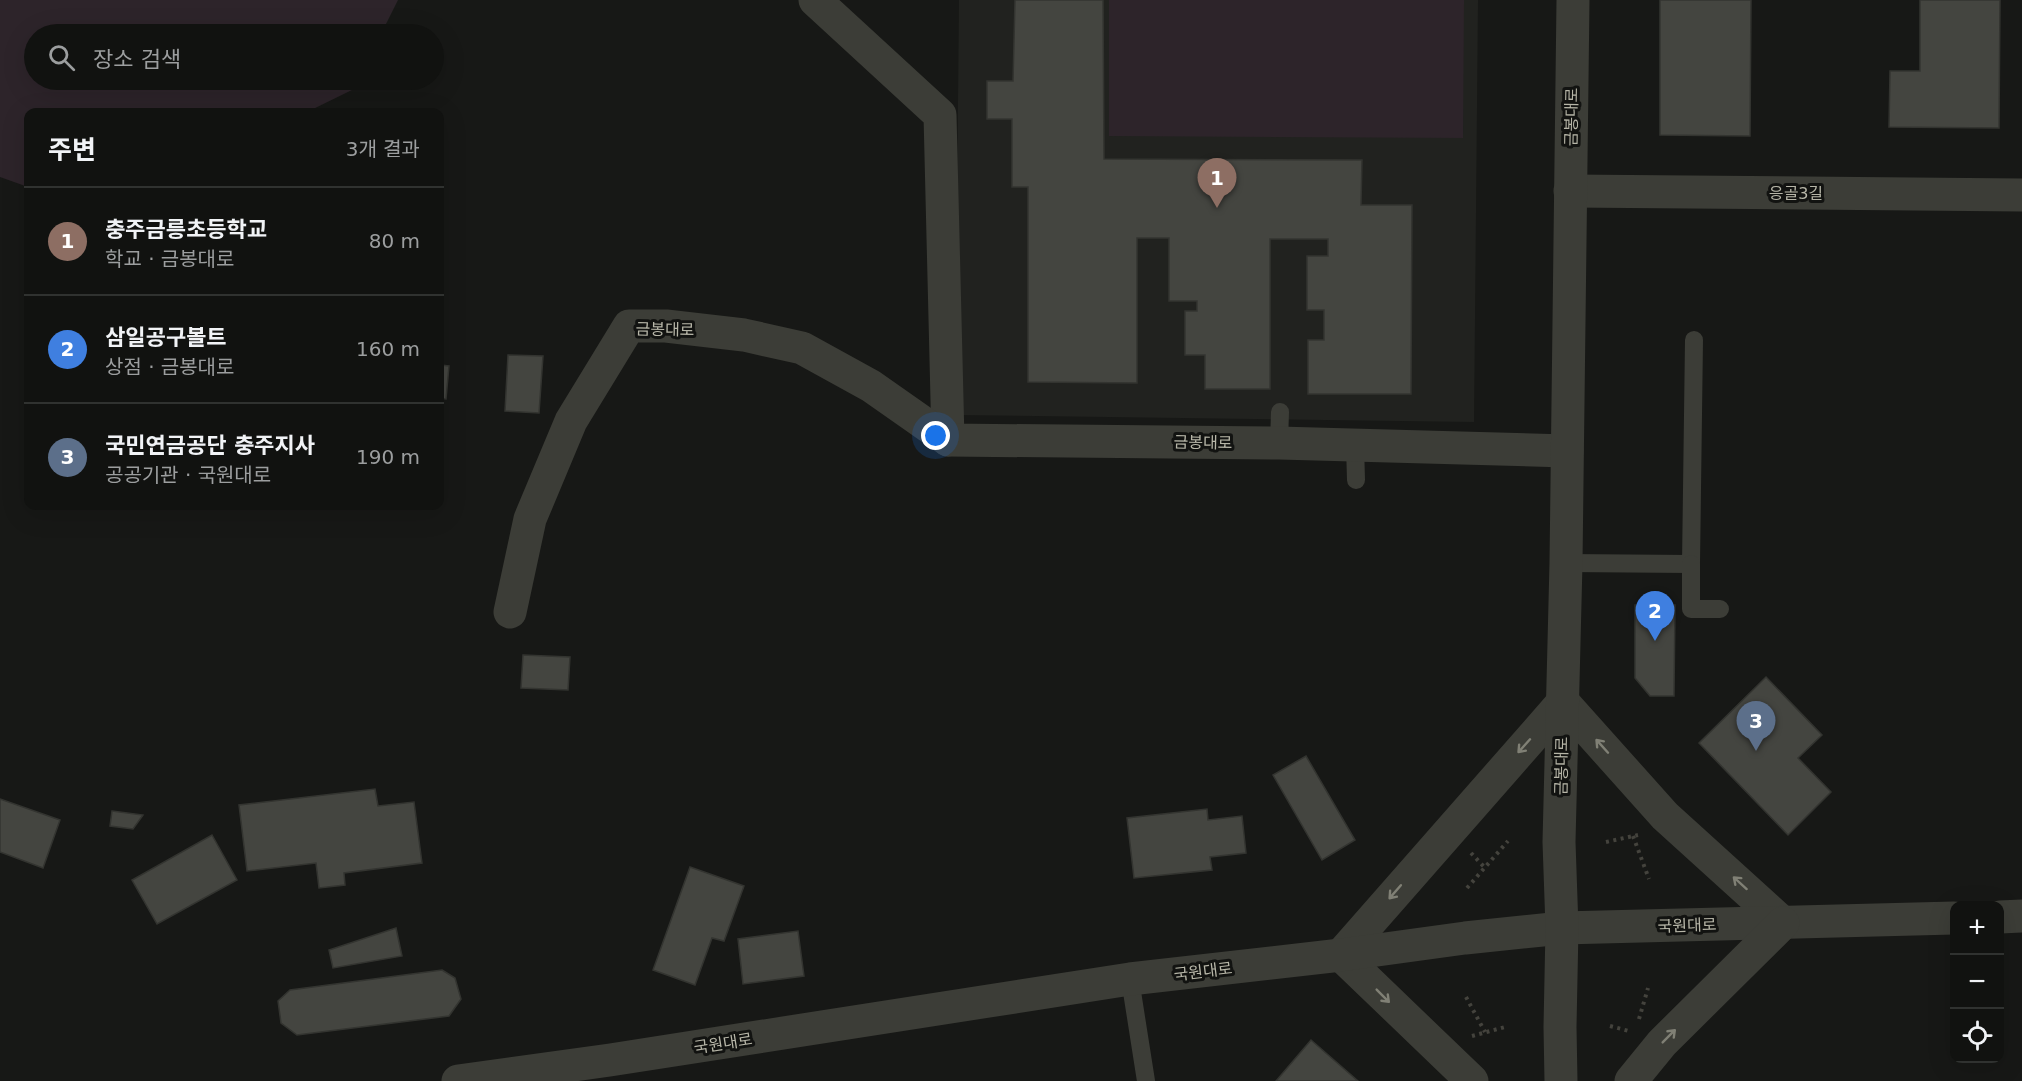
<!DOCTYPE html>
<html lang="ko">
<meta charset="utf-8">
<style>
body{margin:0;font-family:"DejaVu Sans","Noto Sans KR",sans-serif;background:#1e201e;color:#f1f3f6}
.controls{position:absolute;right:18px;bottom:18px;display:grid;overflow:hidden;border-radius:12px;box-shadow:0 6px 24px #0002}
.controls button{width:54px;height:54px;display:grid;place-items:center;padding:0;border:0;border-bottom:2px solid #303230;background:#111210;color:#f1f3f6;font:30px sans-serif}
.you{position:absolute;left:936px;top:436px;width:21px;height:21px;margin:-15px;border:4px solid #fff;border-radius:50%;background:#1a73e8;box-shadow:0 0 0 9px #1a73e833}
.badge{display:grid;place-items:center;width:39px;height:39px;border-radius:50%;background:#3952ed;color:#fff;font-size:20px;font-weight:700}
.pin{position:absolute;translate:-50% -50px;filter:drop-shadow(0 2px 3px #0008)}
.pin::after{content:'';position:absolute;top:32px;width:21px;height:18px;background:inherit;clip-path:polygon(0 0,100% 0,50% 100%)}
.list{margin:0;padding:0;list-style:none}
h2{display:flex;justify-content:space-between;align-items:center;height:78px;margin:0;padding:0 24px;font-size:26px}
h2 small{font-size:20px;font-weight:400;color:#9c9e9f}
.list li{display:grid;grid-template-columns:39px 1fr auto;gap:18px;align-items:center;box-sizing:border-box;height:108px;padding:0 24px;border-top:2px solid #303230}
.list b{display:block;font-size:22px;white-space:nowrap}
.list p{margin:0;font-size:20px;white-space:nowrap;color:#9c9e9f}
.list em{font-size:20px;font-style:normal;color:#9c9e9f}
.icon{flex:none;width:33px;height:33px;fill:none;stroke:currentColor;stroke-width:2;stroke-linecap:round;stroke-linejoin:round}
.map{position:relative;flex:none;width:2022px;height:1081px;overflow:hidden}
.search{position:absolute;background:#111210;box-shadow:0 6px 24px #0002;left:24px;top:24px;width:420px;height:66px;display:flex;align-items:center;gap:15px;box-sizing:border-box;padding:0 21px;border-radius:33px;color:#9c9e9f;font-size:22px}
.panel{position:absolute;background:#111210;box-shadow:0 6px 24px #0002;left:24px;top:108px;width:420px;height:402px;border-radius:12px}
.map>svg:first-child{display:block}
</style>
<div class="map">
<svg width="2022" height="1081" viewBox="0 0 2022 1081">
<rect width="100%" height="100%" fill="#171816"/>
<path fill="#21221f" d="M959 0H1478L1474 422 955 415Z"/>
<g fill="#2d242a">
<path d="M0 0H398L381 34H34V80H358L354 89 307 112H28V187L0 177Z"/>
<path d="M1109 0H1464L1463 138 1109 136Z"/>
</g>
<g fill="#444540" stroke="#333430" stroke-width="1.5">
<path d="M1015 0H1103L1104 159 1362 160 1361 205H1412L1411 394H1308V340H1324V310H1307V256H1328V239H1270V389H1205V355H1185V311H1197V301H1169V238H1137V383L1028 382V187H1012V119H987V81H1013Z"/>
<path d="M1660 0H1751L1750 136 1660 135Z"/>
<path d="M1920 0H2000L1999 128 1889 127 1890 71H1920Z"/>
<path d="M508 355 543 356 539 413 505 411Z"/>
<path d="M440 365 449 366 446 399 440 398Z"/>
<path d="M1635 605H1675L1674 696H1650L1635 678Z"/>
<path d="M523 655 570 657 568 690 521 688Z"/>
<path d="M1766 677 1822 735 1798 758 1831 792 1788 835 1699 743Z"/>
<path d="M1306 756 1355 840 1322 860 1273 775Z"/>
<path d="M375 789 378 806 414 802 422 863 344 873 345 885 319 888 316 863 247 871 239 805Z"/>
<path d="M0 799 60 820 43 868 0 852Z"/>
<path d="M1207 809 1208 820 1242 816 1246 853 1210 857 1212 870 1134 878 1127 818Z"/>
<path d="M112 811 143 815 133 829 110 826Z"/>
<path d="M212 835 237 880 157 924 132 880Z"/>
<path d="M690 867 744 886 724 941 712 938 695 985 653 970Z"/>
<path d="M396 928 402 956 333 968 329 950Z"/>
<path d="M798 931 804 976 743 984 738 939Z"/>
<path d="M442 970 455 978 461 999 449 1016 297 1035 281 1023 278 1001 290 990Z"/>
<path d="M1311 1040 1358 1081H1276Z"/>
</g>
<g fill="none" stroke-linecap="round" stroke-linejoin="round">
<g stroke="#44433d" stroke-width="4" stroke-dasharray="3 4.5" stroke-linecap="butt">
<path d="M1633 836 1649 879"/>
<path d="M1606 842 1638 835"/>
<path d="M1471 853 1485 868"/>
<path d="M1467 888 1508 841"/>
<path d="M1466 997 1485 1032"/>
<path d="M1639 1019 1648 988"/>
<path d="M1610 1026 1629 1031"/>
<path d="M1472 1036 1505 1027"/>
</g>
<g stroke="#3c3d37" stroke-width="18">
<path d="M1279 443 1280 412"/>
<path d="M1355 445 1356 480"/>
<path d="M1566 563 1691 564 1694 340"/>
<path d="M1691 564V609H1720"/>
<path d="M1130 979 1146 1081"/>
</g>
<g stroke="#3c3d37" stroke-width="33">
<path d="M815 0 940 115 948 440"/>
<path d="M1570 191 2022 195"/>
<path d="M510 612 530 519 571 421 629 326H666L744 335 802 348 871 386 948 440 1279 443 1567 451"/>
</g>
<g stroke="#3c3d37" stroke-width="33">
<path d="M1563 702 1665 816 1783 923"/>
<path d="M2000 917 2022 916"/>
<path d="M1341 955 1563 702"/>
<path d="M1341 955 1472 1081"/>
<path d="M458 1081 610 1060 1130 979 1341 955 1465 938 1562 928 1954 918"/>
<path d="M1561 1081 1560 1027 1562 928 1559 842 1566 563 1573 0"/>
<path d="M1631 1081 1662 1043 1783 923"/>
</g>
</g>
<defs><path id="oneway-shaft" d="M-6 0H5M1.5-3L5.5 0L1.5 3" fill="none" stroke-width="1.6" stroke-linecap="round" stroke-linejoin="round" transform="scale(1.5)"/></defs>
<g stroke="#808075">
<use href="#oneway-shaft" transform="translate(1524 746) rotate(132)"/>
<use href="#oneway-shaft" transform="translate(1602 746) rotate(-132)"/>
<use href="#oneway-shaft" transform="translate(1740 883) rotate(-138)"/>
<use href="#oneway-shaft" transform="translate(1395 892) rotate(131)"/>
<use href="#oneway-shaft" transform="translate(1383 996) rotate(45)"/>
<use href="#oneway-shaft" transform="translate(1669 1036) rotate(-45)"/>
</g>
<g text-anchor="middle" stroke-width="6" stroke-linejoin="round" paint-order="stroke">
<g font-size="16" fill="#b7b6a8" stroke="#121311">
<text transform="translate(1571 117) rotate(-89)" y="6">금봉대로</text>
<text x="1796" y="199">응골3길</text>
<text transform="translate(665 329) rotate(1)" y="6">금봉대로</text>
<text transform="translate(1203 442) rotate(1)" y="6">금봉대로</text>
<text transform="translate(1561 766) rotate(-89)" y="6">금봉대로</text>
<text transform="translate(1687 925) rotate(-2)" y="6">국원대로</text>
<text transform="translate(1203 971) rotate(-7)" y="6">국원대로</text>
<text transform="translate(723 1043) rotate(-9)" y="6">국원대로</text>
</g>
</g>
</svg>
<div class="controls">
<button>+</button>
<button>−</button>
<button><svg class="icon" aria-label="locate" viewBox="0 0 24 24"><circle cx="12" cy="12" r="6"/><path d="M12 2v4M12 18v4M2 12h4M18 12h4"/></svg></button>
</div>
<div class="you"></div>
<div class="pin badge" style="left:1217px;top:208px;background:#8d6e63">1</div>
<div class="pin badge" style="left:1655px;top:641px;background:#3f7fe0">2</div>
<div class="pin badge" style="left:1756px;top:751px;background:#5c6f8a">3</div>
<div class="search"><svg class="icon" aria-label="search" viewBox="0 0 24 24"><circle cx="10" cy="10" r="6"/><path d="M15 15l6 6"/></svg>장소 검색</div>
<section class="panel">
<h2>주변<small>3개 결과</small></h2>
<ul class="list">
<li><span class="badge" style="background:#8d6e63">1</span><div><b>충주금릉초등학교</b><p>학교 · 금봉대로</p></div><em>80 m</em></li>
<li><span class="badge" style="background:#3f7fe0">2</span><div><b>삼일공구볼트</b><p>상점 · 금봉대로</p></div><em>160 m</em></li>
<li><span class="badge" style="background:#5c6f8a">3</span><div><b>국민연금공단 충주지사</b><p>공공기관 · 국원대로</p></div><em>190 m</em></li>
</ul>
</section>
</div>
